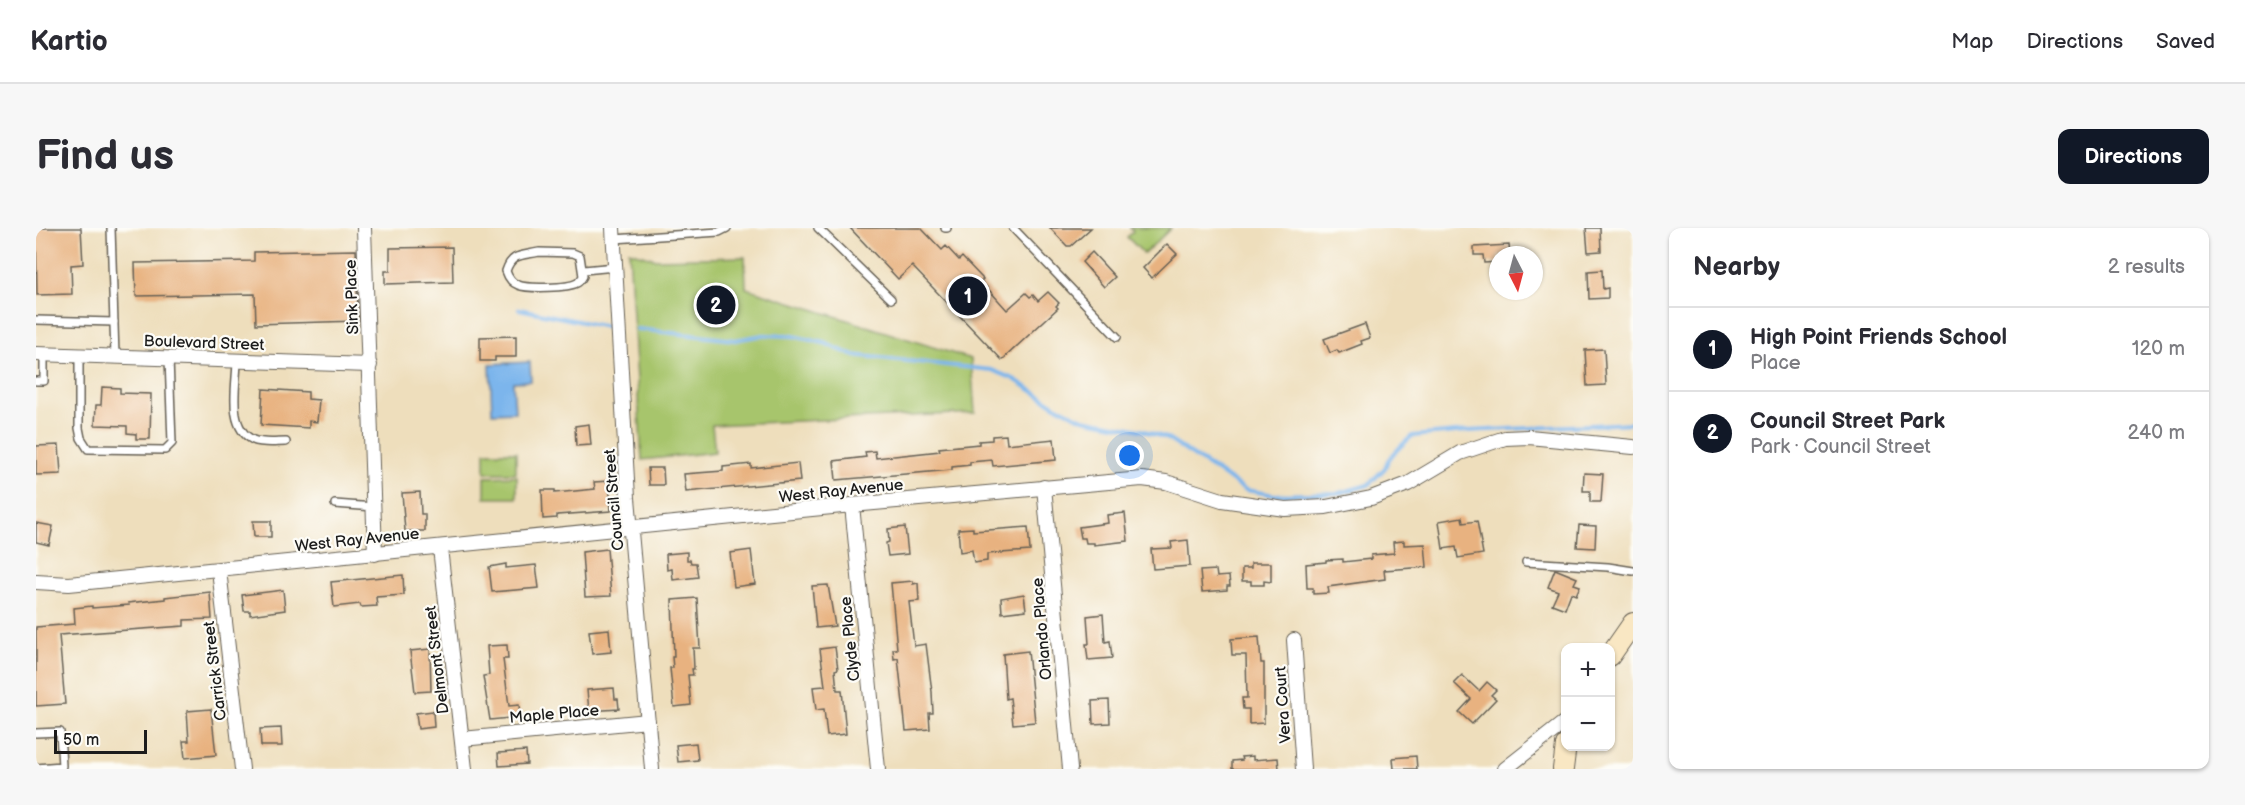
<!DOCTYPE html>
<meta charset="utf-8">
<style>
body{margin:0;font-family:"Balsamiq Sans",sans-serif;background:#f7f7f7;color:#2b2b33}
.controls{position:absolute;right:18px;bottom:18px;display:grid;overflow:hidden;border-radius:12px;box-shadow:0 2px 4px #0004}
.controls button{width:54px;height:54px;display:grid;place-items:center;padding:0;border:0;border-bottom:2px solid #e1e1e2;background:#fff;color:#2b2b33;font:30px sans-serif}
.compass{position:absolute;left:1453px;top:18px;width:54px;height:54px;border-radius:50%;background:#fff;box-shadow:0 2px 4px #0004;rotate:174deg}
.scale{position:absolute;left:18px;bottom:15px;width:93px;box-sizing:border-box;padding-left:6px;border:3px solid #1c1c1c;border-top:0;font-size:16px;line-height:21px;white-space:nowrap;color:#1c1c1c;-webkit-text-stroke:4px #fdfcf7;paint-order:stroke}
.you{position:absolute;left:1094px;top:228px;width:21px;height:21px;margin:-15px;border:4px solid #fff;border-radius:50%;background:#1a73e8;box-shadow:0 0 0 9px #1a73e833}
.badge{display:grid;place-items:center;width:39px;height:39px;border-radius:50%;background:#111827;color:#fff;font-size:20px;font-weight:700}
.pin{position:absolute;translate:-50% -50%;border:3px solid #fff;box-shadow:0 2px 6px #0006}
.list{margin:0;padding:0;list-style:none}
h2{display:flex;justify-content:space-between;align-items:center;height:78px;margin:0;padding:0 24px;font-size:26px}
h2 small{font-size:20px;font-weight:400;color:#7c7c81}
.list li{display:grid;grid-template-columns:39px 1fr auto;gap:18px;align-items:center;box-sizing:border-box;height:84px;padding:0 24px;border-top:2px solid #e1e1e2}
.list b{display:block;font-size:22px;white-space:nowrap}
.list p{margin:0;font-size:20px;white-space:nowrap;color:#7c7c81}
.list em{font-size:20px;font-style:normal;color:#7c7c81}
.map{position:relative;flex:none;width:1597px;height:541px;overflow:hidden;border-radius:12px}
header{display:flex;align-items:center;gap:36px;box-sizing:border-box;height:84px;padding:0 30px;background:#fff;border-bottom:2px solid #e1e1e2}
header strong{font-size:28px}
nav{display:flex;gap:33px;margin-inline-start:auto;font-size:21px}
.intro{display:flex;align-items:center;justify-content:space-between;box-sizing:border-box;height:144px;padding:0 36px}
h1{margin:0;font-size:42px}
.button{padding:15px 27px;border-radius:12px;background:#111827;color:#fff;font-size:21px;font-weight:700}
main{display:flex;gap:36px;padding:0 36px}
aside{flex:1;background:#fff;border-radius:12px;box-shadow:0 2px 4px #0004}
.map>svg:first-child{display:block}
</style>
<header>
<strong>Kartio</strong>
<nav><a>Map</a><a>Directions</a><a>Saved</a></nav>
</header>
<div class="intro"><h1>Find us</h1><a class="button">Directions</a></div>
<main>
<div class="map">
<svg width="1597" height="541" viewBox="0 0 1597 541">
<rect width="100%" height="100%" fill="#fdfcf7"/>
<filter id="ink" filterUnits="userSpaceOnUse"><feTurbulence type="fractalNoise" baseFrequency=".0167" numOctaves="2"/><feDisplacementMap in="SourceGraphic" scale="12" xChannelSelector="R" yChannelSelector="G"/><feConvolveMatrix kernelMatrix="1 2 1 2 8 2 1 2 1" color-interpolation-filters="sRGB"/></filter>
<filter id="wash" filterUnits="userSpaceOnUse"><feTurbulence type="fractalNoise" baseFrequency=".008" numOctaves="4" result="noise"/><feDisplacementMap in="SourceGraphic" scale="24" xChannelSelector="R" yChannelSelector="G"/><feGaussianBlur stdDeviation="1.35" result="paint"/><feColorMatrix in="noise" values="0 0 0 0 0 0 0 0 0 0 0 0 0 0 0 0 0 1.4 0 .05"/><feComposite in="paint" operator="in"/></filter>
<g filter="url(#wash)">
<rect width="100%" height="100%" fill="#eedebc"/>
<g fill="#a7c56c" stroke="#627044" stroke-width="1.5">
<path d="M1094 0H1135L1108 26 1091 9 1097 4Z"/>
<path d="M593 23 620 31 709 29 710 60 935 131 939 185 676 197 679 224 606 232Z"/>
<rect x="449" y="224" width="31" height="21"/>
<path d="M481 248V270H449V249Z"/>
</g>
<path fill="#7bb5ec" stroke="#4c6884" stroke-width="1.5" d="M494 134 495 153 477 154 479 184 456 185 454 136Z"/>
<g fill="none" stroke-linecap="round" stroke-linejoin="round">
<g stroke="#7bb5ec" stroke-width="4">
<path d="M483 81 571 99"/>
<path d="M601 101 699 112 727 107 757 108 788 115 816 127 956 142 978 151 1020 178 1047 191 1105 202 1130 210 1210 262 1239 267 1303 265 1332 257 1349 240 1352 232 1365 218 1376 208 1431 203 1597 195"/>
</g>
</g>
<g id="blocks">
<g fill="#e8b280">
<path d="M0 0H45L47 36 35 37 36 66 1 67Z"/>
<path d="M814 0H885L906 22 910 18 923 32 926 29 947 51 945 53 971 82 990 65 994 69 997 67 1002 73 1012 64 1023 75 1020 78 1022 80 966 132 876 38 862 51Z"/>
<path d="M1014 0H1055L1035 18H1031Z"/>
<path d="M1550 0H1564L1565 23 1552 24Z"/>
<path d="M1131 16 1141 26 1116 50 1107 40Z"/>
<path d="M1473 17 1474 27H1462V34L1448 35 1447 27H1438V19Z"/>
<path d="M416 19 417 54 349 56V43H354V20Z"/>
<path d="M320 22 322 93 220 96 219 66 100 68 99 35 218 33V24Z"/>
<path d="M1056 24 1079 49 1068 59 1046 34Z"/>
<path d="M1566 42 1567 61 1572 60V70L1553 71 1552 43Z"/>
<path d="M1329 96 1334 110 1325 113 1326 116 1303 125 1301 122 1294 125 1288 111Z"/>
<path d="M480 108V129H459V133H444V109Z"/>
<path d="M1568 121 1570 157 1551 158 1549 122Z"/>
<path d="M66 159 84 160V165L115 166 114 211H100V206L91 205V198L59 197 60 177H65Z"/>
<path d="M227 161 272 164V171L283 172 281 194 273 193V200L225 197Z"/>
<path d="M553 196 555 217 540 218 539 198Z"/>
<path d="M970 207 971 216 1018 211 1020 232 957 238 956 232 934 234V237L916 239V242L800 252 798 233 830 229 829 224 839 223 840 230 904 223 903 220 943 216V213L956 212V208Z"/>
<path d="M23 217 25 246 0 247V218Z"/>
<path d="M762 235 764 253 650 264 648 246 687 243V239L715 236V240Z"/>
<path d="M612 240H627L628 257H613Z"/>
<path d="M1548 245 1567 246 1565 274H1554V263H1547Z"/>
<path d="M573 253 575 283 521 287V290L507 291 506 262H519V265L559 261 558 254Z"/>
<path d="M384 264 385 286H389V303H369L366 265Z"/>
<path d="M1089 285 1092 313 1058 317V315H1050L1049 310H1045L1043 299 1072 295 1071 287Z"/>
<path d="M1426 289 1427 295 1441 293 1447 326 1422 330 1420 319 1407 321 1403 293Z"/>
<path d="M217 293H235V309H218Z"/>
<path d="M0 295 17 298 13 317 0 314Z"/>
<path d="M1543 297 1560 298 1559 320 1541 319Z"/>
<path d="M869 299 872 326 852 328 850 315 853 314 852 301Z"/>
<path d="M992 299 994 323 951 326V333L938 335 936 322 924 324 922 301 937 300V303L952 302Z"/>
<path d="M1152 312 1154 338 1117 341 1115 321 1136 320 1135 314Z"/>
<path d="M1368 313V317L1389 316 1391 339 1348 342 1349 351 1292 359 1293 365 1277 366V360H1271L1270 336 1290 334V332L1307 331V334L1335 331V327L1358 325 1357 314Z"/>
<path d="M571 321 575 368 549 369 546 324Z"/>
<path d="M715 322 719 356 698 359 694 325Z"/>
<path d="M651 324V332H654L655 335H660L662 349 637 352 636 341 631 342 630 326Z"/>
<path d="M1215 335H1235V354L1228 353V357H1215V353H1206V340H1215Z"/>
<path d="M470 336V340L500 337 503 360 456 364 453 339Z"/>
<path d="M1519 341 1541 350 1538 356 1544 358 1540 367 1535 365 1529 381 1516 376 1522 363 1512 359Z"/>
<path d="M1180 342 1181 349 1193 348 1194 358H1191V362L1166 364 1164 343Z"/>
<path d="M367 347 368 367 340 369 341 378 325 379 324 376 298 379 295 354Z"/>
<path d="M877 353V356L882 355 883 373 873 374 878 418 890 416 896 464 897 485H893L894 501 870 503 862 430 858 431 857 421H861L855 355Z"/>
<path d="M792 357 799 398 780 400 776 358Z"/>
<path d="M247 362 249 382 214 387V383H208L206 367Z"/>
<path d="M174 364 176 391 148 392V398L23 407 29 476 0 478V399L39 396 38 380 56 378V380L93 377 92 375 129 371V369Z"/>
<path d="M988 366 990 382 966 385 965 370Z"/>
<path d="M661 370 664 420H657L658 441H656L657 447H652L655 477 638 479 634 440H637L636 429H638L636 372Z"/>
<path d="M1067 386 1069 414 1074 413 1076 430 1052 432 1050 416H1053L1051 388Z"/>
<path d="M573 401 575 424 556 426 553 403Z"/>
<path d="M1223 409 1225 435H1228V495L1213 496V481H1207L1206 470H1211L1210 427H1196L1195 411Z"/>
<path d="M471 417 472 431H467L473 478 483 477 484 489 454 492 447 448 453 447 451 418Z"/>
<path d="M799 419 802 441 799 442 801 462H806L810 506 791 508 788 481 780 482 777 459 789 458 784 421Z"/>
<path d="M394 421 395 463 379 464 374 423Z"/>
<path d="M992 423 999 494 977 496 974 470 970 471 967 426Z"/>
<path d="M1426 447 1443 463 1451 454 1460 462 1455 467 1460 471 1436 496 1423 484 1435 471 1418 455Z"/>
<path d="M578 460 579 471H582L583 481 553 483 551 462Z"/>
<path d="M1073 472 1074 495 1057 496 1056 473Z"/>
<path d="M175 481 180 527 149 530 147 513H153L151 483Z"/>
<path d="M397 483 398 499 382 501 380 485Z"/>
<path d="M245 500 246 518H225L224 501Z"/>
<path d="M660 515 662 532 642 534 640 517Z"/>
<path d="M490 523 491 536 463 538 462 525Z"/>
<path d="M1217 528V532L1242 530 1243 541H1196V533L1206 532 1205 529Z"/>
<path d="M1380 528 1381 541H1358L1357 530Z"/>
</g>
</g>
</g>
<g filter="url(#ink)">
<use href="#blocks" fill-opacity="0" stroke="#666054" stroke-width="1.5"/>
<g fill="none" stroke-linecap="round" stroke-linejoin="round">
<g stroke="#666054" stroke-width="10">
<g id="lane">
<path d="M75 0 79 128"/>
<path d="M782 0 855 71"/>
<path d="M909 0H911"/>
<path d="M977 0 1081 109"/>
<path d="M578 11 683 4 691 0"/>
<path d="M503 24 537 25 544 28 547 48C547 49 542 55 541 55 532 60 492 61 482 57 476 55 472 49 470 43 476 25 486 28 503 24Z"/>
<path d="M548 42 579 39"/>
<path d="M0 92 78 94"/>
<path d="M43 126V200L45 210 52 221 129 222 136 215 133 130"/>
<path d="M201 132C201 156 190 199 217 212 227 216 240 214 250 214"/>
<path d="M0 153H8V126"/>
<path d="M299 276 338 279"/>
<path d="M1490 334 1572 339 1597 343"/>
<path d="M0 505 24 504 26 538 0 540"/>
</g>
</g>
<g stroke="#666054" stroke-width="16">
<g id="street">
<path d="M328 0 339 326"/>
<path d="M577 0 592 270 616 541"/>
<path d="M0 126 334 137"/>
<path d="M1008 259 1034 541"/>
<path d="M816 277 842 541"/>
<path d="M404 320 429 541"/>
<path d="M183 342 206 541"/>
<path d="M0 354 33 356 816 277 1106 251 1130 254 1186 272 1249 281 1290 279 1335 270 1372 256 1424 225 1469 210 1493 209 1597 219"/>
<path d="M1258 412 1267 541"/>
<path d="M426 511 612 493"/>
<path d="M1469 541 1530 493"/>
</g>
</g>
<g stroke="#666054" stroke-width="22">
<g id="secondary">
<path d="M1574 428 1597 395"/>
<path d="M1527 541 1530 517"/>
</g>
</g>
<use href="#lane" stroke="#fff" stroke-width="7"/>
<use href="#street" stroke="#fff" stroke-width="14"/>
<use href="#secondary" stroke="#f9e7c3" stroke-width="20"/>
</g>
</g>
<g text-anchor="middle" stroke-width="4.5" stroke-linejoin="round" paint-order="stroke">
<g font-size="16" fill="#1c1c1c" stroke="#fdfcf7">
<text transform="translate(315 69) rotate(-92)" y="6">Sink Place</text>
<text transform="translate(168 114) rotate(2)" y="6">Boulevard Street</text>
<text transform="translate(805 262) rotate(-6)" y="6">West Ray Avenue</text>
<text transform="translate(577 272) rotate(-95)" y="6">Council Street</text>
<text transform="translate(321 311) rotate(-6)" y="6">West Ray Avenue</text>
<text transform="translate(1005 401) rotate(-95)" y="6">Orlando Place</text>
<text transform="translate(813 411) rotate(-96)" y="6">Clyde Place</text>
<text transform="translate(400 432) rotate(-97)" y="6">Delmont Street</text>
<text transform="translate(178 443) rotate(-97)" y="6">Carrick Street</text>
<text transform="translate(1246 477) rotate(-94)" y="6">Vera Court</text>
<text transform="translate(518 485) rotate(-5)" y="6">Maple Place</text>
</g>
</g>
</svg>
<div class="controls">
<button>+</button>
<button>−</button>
</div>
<svg class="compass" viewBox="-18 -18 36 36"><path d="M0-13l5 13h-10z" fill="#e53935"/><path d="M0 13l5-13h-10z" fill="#7c7c81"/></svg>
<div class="scale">50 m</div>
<div class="you"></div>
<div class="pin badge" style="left:932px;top:68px">1</div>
<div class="pin badge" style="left:680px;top:77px">2</div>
</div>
<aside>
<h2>Nearby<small>2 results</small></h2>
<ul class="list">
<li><span class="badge">1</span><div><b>High Point Friends School</b><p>Place</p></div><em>120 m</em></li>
<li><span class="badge">2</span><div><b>Council Street Park</b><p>Park · Council Street</p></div><em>240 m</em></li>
</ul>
</aside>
</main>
